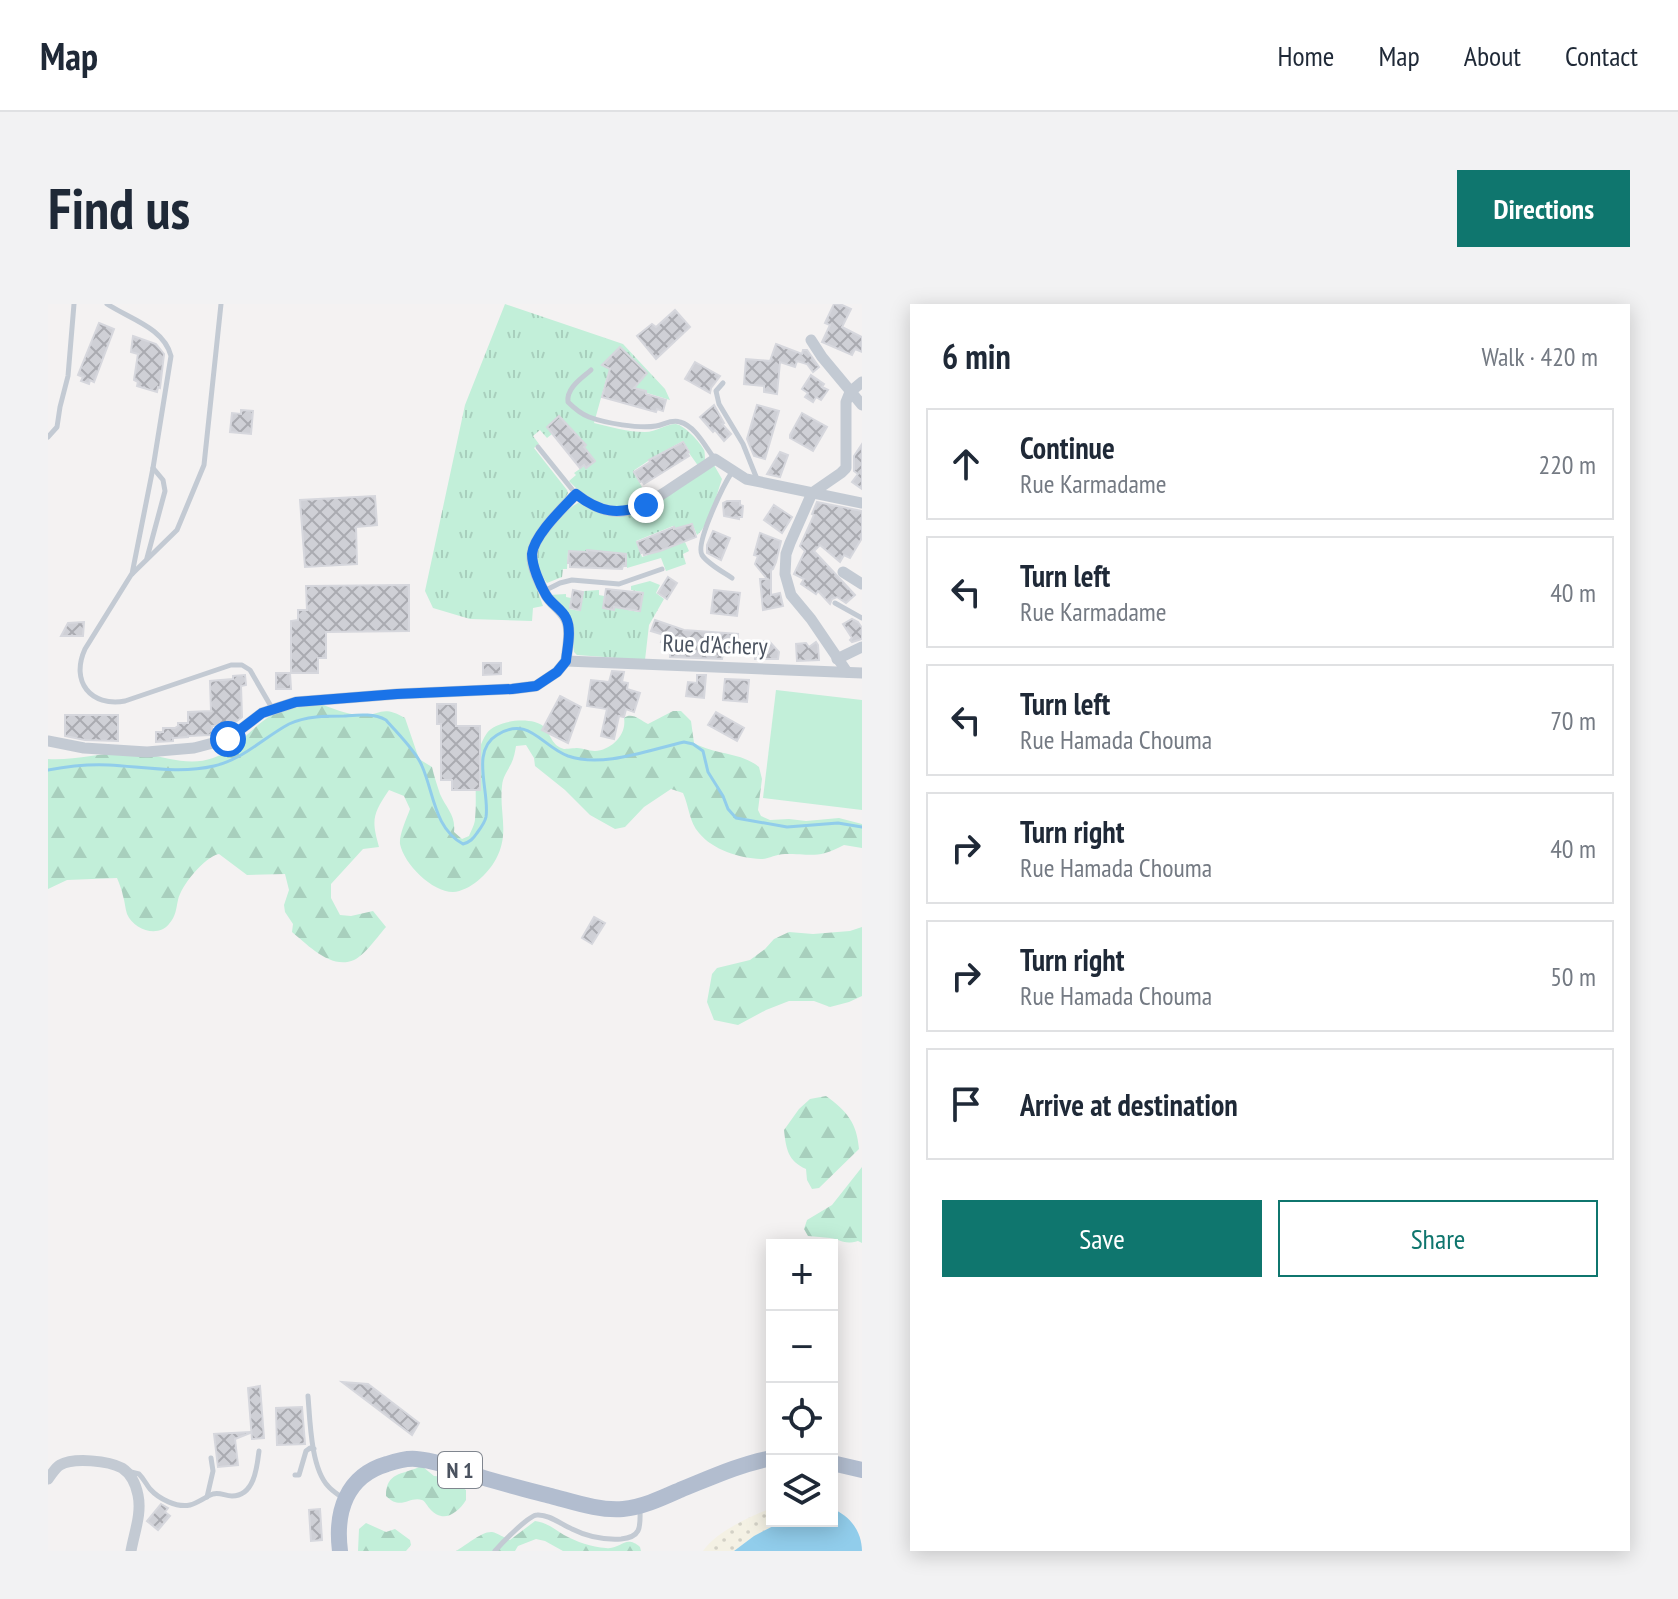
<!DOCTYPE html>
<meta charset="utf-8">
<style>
body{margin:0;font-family:"PT Sans Narrow",sans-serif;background:#f2f2f3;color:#1f2937}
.controls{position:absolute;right:24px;bottom:24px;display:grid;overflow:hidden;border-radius:0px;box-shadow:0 4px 20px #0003}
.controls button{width:72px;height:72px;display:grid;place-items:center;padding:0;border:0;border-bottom:2px solid #e0e1e3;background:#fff;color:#1f2937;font:40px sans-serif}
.stop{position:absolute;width:24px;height:24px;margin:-18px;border:6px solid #1a73e8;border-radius:50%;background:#fff}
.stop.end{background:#1a73e8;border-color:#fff;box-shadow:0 2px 8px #0008}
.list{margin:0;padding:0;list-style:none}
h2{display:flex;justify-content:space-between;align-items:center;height:104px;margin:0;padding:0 32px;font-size:34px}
h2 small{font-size:26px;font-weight:400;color:#747a83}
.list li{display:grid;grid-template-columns:52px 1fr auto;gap:24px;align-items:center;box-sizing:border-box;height:112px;margin:0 16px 16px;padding:0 16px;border:2px solid #e0e1e3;border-radius:0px}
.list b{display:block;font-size:30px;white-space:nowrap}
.list p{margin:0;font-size:26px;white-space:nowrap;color:#747a83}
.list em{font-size:26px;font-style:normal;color:#747a83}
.actions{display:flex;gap:16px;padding:24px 32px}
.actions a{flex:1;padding:18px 0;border:2px solid #0f766e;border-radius:0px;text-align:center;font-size:28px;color:#0f766e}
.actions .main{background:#0f766e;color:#fff}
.icon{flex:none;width:44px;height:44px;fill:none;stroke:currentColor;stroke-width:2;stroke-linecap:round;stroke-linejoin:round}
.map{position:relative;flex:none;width:814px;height:1247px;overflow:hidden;border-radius:0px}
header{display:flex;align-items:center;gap:48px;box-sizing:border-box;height:112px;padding:0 40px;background:#fff;border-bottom:2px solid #e0e1e3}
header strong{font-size:38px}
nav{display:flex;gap:44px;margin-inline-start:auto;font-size:28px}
.intro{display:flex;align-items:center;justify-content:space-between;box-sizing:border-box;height:192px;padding:0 48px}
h1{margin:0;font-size:56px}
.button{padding:20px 36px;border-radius:0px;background:#0f766e;color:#fff;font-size:28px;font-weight:700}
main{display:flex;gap:48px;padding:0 48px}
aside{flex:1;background:#fff;border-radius:0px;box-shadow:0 4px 20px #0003}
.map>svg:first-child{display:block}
</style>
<header>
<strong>Map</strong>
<nav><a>Home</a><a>Map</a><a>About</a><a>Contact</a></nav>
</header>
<div class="intro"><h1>Find us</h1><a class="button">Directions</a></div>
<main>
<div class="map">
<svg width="814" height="1247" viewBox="0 0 814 1247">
<defs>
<pattern id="grass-tufts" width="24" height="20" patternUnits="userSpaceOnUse" patternTransform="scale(2)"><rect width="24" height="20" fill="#c2efd9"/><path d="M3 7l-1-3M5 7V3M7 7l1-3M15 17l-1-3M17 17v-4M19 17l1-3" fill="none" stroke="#a8cfbd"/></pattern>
<pattern id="forest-firs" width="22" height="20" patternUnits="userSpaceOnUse" patternTransform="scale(2)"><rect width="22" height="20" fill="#c2efd9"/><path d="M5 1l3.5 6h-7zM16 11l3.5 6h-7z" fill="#a8cfbd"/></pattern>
<pattern id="sand-dots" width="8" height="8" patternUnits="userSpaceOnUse" patternTransform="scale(2)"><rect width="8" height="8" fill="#f4f1e4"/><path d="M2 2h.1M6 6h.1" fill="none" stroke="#d3d1c6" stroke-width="1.8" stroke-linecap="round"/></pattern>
<pattern id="building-cross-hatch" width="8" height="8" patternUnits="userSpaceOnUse" patternTransform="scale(2)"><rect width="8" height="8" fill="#cfd0d6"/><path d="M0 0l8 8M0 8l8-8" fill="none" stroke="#aaabb1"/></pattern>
</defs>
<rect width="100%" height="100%" fill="#f4f2f2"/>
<g fill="url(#grass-tufts)">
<path d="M457 0 575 40 617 85 622 96 599 89V87L558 76 546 119C562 123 580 128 597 128 608 128 618 120 628 120 636 121 653 139 656 146 657 147 657 158 657 159L651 163 641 149 642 148 635 137 600 156V157L585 167 600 194C572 211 542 200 521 177L528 171 526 169 536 162 538 164 547 157 536 143 538 141 511 112 499 123 504 130 499 134 492 126 485 132 491 140 486 144 519 186 520 189 480 260 495 302 485 304 484 317 422 315 385 304 377 287 417 101Z"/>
<path d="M666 161 674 175C668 192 662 220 649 231L644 219 627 225 625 222 588 237 594 253 637 238 641 247 635 250 638 260 618 267 613 254 579 264V250L540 246 539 248 520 247 519 265H515L514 273 499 279C493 271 488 258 489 248 492 234 519 203 532 198L582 211 602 204Z"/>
<path d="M602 277 612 281 608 289 616 295 601 321 597 356 529 351 526 348 525 340 501 291 518 290V293L523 294 521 305 532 307 536 287 551 286V291L556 292 555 304 566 306 570 287 581 294 580 306 591 308 595 288 583 286V282Z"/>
</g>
<g fill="url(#forest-firs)">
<path d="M272 400C284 404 298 410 311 411 334 412 333 400 357 414L371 455 384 463C386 472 389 481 392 490 398 504 408 511 406 528L414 535 421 532C423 527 427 520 427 515 430 487 422 454 439 429 448 416 485 412 496 423 503 431 504 442 516 445 517 445 528 444 529 444 535 444 540 447 547 447 563 446 579 431 576 414 584 408 592 416 600 420L625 407H633L643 417 646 439C667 451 693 448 711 463L714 475 710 506 713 512 722 516 741 515 758 517 791 514 814 520V544L796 541C769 555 765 550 737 550 728 550 721 555 713 555 691 554 665 546 651 529 641 518 641 502 635 489L623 485 596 503 577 523 567 525 542 511 517 486 487 462 486 454 478 441 468 442C467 448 466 454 463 460 459 468 455 472 454 482 451 509 462 529 448 555 440 570 422 587 405 588 384 588 356 560 352 540 351 530 359 514 362 505L356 492 341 486C325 510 323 515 331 543L315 545 283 580V594L292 611 303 612 325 607 338 623C330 632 317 651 306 656 283 666 260 641 244 628L245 620 237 608 236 601 241 586 237 570 199 571 171 550C156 553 133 582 130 596 128 605 128 612 121 620 110 634 86 626 79 610 77 604 77 598 75 592 74 586 71 579 69 574L19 576 0 585V455C32 457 65 444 98 450 119 454 143 462 165 454 189 446 203 423 224 411 238 403 256 403 272 400Z"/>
<path d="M814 623V692L801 698 782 703 766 697H741L718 706 690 721 666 716 659 698 664 670 669 664 702 656 717 645 726 635 741 628 765 630 802 627Z"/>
<path d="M778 792C799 807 809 819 811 845L771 884 764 885 759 876 758 865C740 857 738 845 736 826L751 805 762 795Z"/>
<path d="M814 863V939L810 937C796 941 794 936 782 934 775 933 768 933 760 932L756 925 759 916 784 901Z"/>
<path d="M371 1163H375L386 1172 399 1173 418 1186V1196C410 1209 395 1220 382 1205 380 1203 377 1197 374 1196 361 1192 353 1207 338 1192 338 1168 354 1171 371 1163Z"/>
<path d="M487 1217C498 1218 506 1225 516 1231 529 1238 543 1243 558 1244 573 1246 577 1230 592 1243L593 1247H515L497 1237 488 1235 470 1242 467 1247H408C417 1242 434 1227 444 1228 450 1229 456 1234 462 1236Z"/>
<path d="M318 1219 338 1228 347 1225 362 1236 363 1241 358 1247H310L311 1225Z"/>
</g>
<path fill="url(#sand-dots)" d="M724 1204V1217H735L706 1232 686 1247H655C668 1228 702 1212 724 1204Z"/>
<path fill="#c2efd9" d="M728 386 814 396V506L715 494Z"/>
<path fill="#91cdeb" d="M784 1205C802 1211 814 1228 814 1247H686L706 1232 735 1217H784Z"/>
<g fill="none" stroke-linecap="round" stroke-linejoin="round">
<path stroke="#91cdeb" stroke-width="3" d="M0 466C21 462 40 460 61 461 96 463 132 470 166 462 196 455 215 434 241 420 258 412 278 412 296 412 310 411 325 409 338 416 349 429 368 447 374 462 386 489 386 524 415 540 422 538 425 535 429 529 432 525 437 518 438 513 442 488 422 447 449 431 481 411 493 442 520 452 555 464 600 446 636 438L645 440 655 447 660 468 675 492 680 505 688 514 739 523 790 519 814 523"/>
</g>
<g fill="url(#building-cross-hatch)" stroke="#d6d7dd" stroke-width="2">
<path d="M786 0H792L803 5 794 23 814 33V48L807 45 804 51 774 38 782 21 777 19Z"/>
<path d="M627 6 642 23 608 55 589 32 604 20 608 23Z"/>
<path d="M51 19 66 25 46 78 42 76 41 80 33 77 35 73 30 71Z"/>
<path d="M85 32 108 40 116 50 112 84 110 83 109 88 89 82 90 78 86 76 90 50 83 48Z"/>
<path d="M728 40 754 50 755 46H759L771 63 765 68 759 60 749 57 747 63 732 58 729 90 716 88V82L696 80 698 55 722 57Z"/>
<path d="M572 43 599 69 586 84 598 87V90L618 96 615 107 609 105 608 108 554 93 562 65 554 61Z"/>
<path d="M647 58 672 72 663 84 662 89 637 75Z"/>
<path d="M763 71 776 80 774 83 780 86 773 96 768 93 765 98 757 93 760 89 754 85Z"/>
<path d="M666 101 676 119 674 120 683 130 676 137 667 126 665 128 652 113Z"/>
<path d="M709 101 731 107 717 155 706 152 699 135Z"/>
<path d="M193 106 205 107 203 130 182 128 184 109 193 110Z"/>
<path d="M754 109 779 123 765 147 742 134V131Z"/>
<path d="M511 112 538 141 536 143 547 157 538 164 536 161 532 164 499 123Z"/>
<path d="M635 138 641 148 639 149 641 152 596 180 594 177 592 178 586 168 602 158 601 156Z"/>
<path d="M814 140V185L804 178 810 170 806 167V152Z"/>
<path d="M732 148 740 151 732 173 719 170Z"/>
<path d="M327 192 329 221 308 223 309 260 257 263 252 196Z"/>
<path d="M679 197H692V201L695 202 694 213H691V215L676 212 675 199Z"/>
<path d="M769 198 814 207V234L802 254 796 251 792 258 772 241 766 247 807 291 798 299 789 293 784 295 782 300 770 287 768 290 753 280 756 275 746 270 757 247 752 242 766 211 764 210Z"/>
<path d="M726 201 744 213 734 229 716 216Z"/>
<path d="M644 220 648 233 612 247 596 251 595 248 593 249 589 238 626 223V225Z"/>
<path d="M665 227 682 234 673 256 659 249V241Z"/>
<path d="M712 229 733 237 728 258 725 265 723 266V291L732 289 735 302 715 306 712 275H719L707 260 710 252 706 251Z"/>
<path d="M539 246 578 250V262H575L574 265 522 263V259H520L521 247 539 248Z"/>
<path d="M620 273 629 279 619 295 610 289Z"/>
<path d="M361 281V327L278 328V354H270V369H243V317L250 316V306H259L258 282Z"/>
<path d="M558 285 595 289 592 307 566 303V306L555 304Z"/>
<path d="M525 286 535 288 532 306 522 304Z"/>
<path d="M666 286 692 289 689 312 663 309Z"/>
<path d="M804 315 810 318 814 324V335L804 338 802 336 804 334 795 320Z"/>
<path d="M607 316 636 326 690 330 688 351 675 350 674 355 622 353 623 341 613 338 616 331 603 327Z"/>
<path d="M36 318 35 332H13L20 319Z"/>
<path d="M707 337H721L731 348 730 355H707Z"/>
<path d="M768 338 770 341 771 356 749 357 748 340 758 339 761 343Z"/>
<path d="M435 359H453V370L435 371Z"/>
<path d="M564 367 576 368 574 378 580 379 579 385 592 389 586 408 578 405 576 413 571 412 566 435 553 432 559 405 539 402 543 376 561 378Z"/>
<path d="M228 369H242L243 385H228Z"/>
<path d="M197 371 198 381 193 382 194 413 184 421 164 422V430L162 431 140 432V433L125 434V437L108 438V428H115V424H127L130 422V419H140V408L163 407 162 377 185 375V372Z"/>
<path d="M649 371H658L656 394 638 392 640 378 649 379Z"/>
<path d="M677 375 701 376 699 398 675 396Z"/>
<path d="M512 392 533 403 520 439 494 426Z"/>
<path d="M389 400H408V422H432V486H404V476H393V420H389Z"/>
<path d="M668 408 696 424 689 437 660 421Z"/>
<path d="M17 411H70V437L37 436 17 432Z"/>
<path d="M546 613 557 619 544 640 534 634Z"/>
<path d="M294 1078 320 1080 371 1119 364 1131Z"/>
<path d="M212 1082 216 1134 204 1135 200 1084Z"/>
<path d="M254 1103 257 1140 229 1141 228 1104Z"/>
<path d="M202 1128V1129L187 1135 190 1161 170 1163 166 1130Z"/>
<path d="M113 1200 120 1204 117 1208 122 1212 110 1226 99 1217Z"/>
<path d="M272 1205 274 1236 263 1237 261 1206Z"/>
</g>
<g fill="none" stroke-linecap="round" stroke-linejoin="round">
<g stroke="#c3cad3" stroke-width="5">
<path d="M59 0C82 15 116 24 123 52L105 164 84 270"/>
<path d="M173 0 156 161 129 226 83 271 37 345C22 378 43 403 77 397L183 361H194L202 366 224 404"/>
<path d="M543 66C534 74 518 84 520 98 526 104 533 110 541 113 557 119 591 125 608 122 616 121 623 115 632 118 647 122 657 142 666 154"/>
<path d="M675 79 668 87 671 100 695 140 709 175"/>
<path d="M0 133 9 123 12 103 20 72 26 0"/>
<path d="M490 143 527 189"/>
<path d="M99 254 117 187 115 176 105 164"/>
<path d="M684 274C675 268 660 260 654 251 647 239 676 180 684 168"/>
<path d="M496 287 512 279 524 276 571 280 614 265"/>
<path d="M787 299 814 314"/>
<path d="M260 1092C262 1117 263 1164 280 1182 284 1187 291 1191 296 1195"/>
<path d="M83 1168 91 1170C96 1175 98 1180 102 1185 111 1195 129 1204 142 1201 150 1199 157 1193 165 1190 172 1188 177 1192 184 1192 206 1192 209 1164 211 1147"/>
<path d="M247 1171H251L258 1147 262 1144 266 1145"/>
<path d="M159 1193 165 1167 163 1154"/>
<path d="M447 1247C454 1239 481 1211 489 1211 501 1210 514 1221 524 1225 540 1233 556 1236 573 1235 595 1233 592 1221 592 1203"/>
</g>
<g stroke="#c3cad3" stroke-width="11">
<path d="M763 36 774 53 814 101"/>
<path d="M795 268 814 280"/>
<path d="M789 355 814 343"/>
<path d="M518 357C519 345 524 326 518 315 513 305 503 300 498 291 492 280 483 263 484 250 486 231 515 204 528 190 563 217 584 210 619 187 635 176 651 166 667 155L698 175 814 199"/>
<path d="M518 357 814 369"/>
<path d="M799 368 763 315 743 291 737 270 738 250 742 239 764 189 793 169 798 164V98L802 88 814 78"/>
<path d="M0 437 36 444 99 448 146 444 180 435 214 409 248 398 349 390 464 385 488 382 509 368 518 357"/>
<path d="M0 1175C4 1170 7 1164 12 1161 26 1153 61 1157 74 1164 83 1170 88 1181 90 1191 94 1210 86 1229 83 1247"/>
</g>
<g stroke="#b2bdcf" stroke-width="16">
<path d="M784 1159 814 1166"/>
<path d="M292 1247C287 1208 298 1172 339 1160 348 1157 358 1154 368 1155 391 1157 411 1166 433 1173 456 1180 480 1186 503 1192 526 1198 551 1207 575 1205 595 1203 614 1194 632 1186 662 1174 692 1160 724 1154"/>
</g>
</g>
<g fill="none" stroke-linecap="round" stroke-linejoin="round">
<path stroke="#1a73e8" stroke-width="10" d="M180 435 214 409 248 398 349 390 464 385 488 382 509 368 518 357C519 345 524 326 518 314 514 305 503 300 498 291 492 281 484 262 484 250 486 231 515 204 528 190 552 209 570 211 598 201"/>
</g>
<g text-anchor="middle" stroke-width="6" stroke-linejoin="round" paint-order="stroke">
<rect fill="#fff" stroke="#80868f" stroke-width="2" x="390" y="1148" width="44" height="36" rx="6"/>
<g font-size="22" font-weight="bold" fill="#4a525f">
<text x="412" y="1174">N 1</text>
</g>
<g font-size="24" fill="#4a525f" stroke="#fff">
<text transform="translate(667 341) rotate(2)" y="8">Rue d'Achery</text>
</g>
</g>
</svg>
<div class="controls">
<button>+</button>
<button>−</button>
<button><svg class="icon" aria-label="locate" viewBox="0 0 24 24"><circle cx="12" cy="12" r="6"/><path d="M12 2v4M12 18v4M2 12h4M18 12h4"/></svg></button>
<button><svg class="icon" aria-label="layers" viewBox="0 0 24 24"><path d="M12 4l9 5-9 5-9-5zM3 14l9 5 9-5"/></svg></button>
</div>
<div class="stop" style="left:180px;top:435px"></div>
<div class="stop end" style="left:598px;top:201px"></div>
</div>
<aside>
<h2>6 min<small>Walk · 420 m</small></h2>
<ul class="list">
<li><svg class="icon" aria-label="ahead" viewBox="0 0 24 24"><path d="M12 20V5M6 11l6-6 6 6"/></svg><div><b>Continue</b><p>Rue Karmadame</p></div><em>220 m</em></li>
<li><svg class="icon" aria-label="left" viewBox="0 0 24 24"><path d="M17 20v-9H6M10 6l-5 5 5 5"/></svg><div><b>Turn left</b><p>Rue Karmadame</p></div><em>40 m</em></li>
<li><svg class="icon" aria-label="left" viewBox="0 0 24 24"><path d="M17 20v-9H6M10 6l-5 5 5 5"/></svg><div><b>Turn left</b><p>Rue Hamada Chouma</p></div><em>70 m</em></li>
<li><svg class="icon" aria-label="right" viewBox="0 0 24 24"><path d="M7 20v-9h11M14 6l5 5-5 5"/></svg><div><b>Turn right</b><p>Rue Hamada Chouma</p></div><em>40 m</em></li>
<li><svg class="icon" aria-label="right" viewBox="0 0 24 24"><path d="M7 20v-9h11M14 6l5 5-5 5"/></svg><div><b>Turn right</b><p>Rue Hamada Chouma</p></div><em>50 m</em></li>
<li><svg class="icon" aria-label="arrive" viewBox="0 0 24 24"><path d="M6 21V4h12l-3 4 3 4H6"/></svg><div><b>Arrive at destination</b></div></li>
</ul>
<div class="actions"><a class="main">Save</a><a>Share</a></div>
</aside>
</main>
